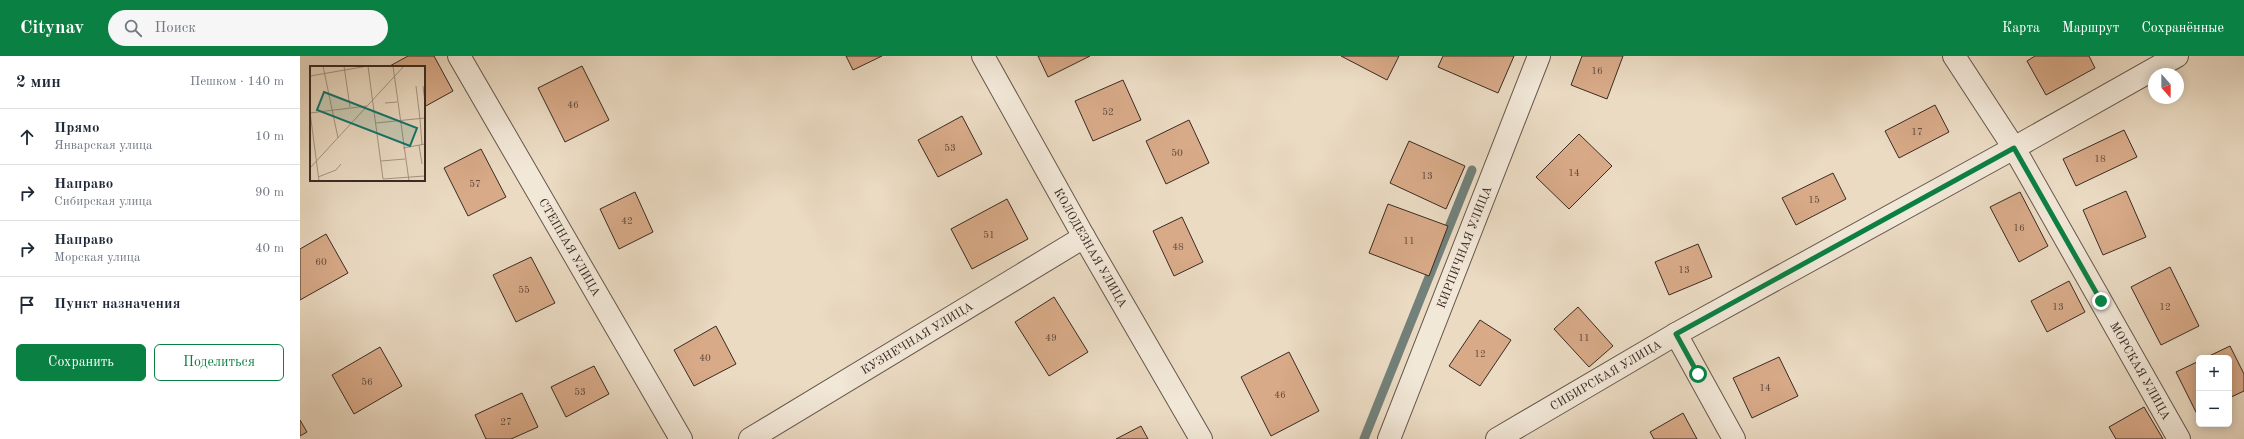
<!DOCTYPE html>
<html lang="ru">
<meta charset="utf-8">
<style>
body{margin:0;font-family:"Old Standard TT",serif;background:#f6f6f7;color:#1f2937}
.controls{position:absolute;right:12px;bottom:12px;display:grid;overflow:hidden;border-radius:6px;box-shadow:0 2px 10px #0003}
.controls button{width:36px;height:36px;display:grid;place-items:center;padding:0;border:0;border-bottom:1px solid #e0e1e3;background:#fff;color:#1f2937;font:20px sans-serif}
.compass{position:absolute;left:1848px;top:12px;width:36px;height:36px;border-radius:50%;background:#fff;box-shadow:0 2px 10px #0003;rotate:159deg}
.stop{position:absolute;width:12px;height:12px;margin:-9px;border:3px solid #0b8043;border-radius:50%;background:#fff}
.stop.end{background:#0b8043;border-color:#fff;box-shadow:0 1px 4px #0008}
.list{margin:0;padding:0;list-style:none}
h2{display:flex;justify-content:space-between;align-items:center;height:52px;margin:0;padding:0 16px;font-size:17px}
h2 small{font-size:13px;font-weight:400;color:#747a83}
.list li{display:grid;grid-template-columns:26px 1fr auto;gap:12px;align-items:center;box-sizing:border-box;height:56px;padding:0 16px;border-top:1px solid #e0e1e3}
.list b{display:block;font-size:15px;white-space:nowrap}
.list p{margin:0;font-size:13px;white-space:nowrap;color:#747a83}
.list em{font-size:13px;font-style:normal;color:#747a83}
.actions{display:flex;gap:8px;padding:12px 16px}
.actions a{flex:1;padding:9px 0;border:1px solid #0b8043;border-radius:6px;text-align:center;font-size:14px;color:#0b8043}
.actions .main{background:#0b8043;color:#fff}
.icon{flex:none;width:22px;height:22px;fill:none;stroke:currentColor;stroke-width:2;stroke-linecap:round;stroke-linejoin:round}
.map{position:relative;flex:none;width:1944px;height:383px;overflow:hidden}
header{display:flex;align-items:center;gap:24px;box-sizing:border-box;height:56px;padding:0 20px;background:#0b8043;color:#fff}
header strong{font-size:19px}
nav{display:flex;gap:22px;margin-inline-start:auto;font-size:14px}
.search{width:280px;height:36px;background:#f6f6f7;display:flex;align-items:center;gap:10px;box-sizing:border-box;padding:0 14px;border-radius:22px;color:#747a83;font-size:15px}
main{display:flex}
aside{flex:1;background:#fff}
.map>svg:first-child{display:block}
</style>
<header>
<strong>Citynav</strong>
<div class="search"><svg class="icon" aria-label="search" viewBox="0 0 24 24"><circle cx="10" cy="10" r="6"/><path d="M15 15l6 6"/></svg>Поиск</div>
<nav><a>Карта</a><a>Маршрут</a><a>Сохранённые</a></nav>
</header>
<main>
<aside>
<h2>2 мин<small>Пешком · 140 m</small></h2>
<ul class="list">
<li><svg class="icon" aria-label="ahead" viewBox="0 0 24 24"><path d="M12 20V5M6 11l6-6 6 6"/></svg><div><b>Прямо</b><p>Январская улица</p></div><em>10 m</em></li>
<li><svg class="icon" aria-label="right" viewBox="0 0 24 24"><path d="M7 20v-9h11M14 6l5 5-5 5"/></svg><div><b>Направо</b><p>Сибирская улица</p></div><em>90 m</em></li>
<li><svg class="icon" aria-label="right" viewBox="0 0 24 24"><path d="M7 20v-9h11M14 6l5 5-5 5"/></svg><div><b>Направо</b><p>Морская улица</p></div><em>40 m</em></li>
<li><svg class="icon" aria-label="arrive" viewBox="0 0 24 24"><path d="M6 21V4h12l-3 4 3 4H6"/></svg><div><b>Пункт назначения</b></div></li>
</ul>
<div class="actions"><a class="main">Сохранить</a><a>Поделиться</a></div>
</aside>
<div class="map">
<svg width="1944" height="383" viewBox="0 0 1944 383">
<rect width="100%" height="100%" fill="#ebdbc3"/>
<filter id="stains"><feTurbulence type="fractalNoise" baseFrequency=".005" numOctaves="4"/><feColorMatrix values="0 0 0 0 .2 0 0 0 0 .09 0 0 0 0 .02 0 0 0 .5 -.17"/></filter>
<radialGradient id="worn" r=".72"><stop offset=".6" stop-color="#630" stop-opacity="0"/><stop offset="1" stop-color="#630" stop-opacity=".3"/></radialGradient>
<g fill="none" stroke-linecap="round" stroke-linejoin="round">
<path stroke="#72817b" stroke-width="9" d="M1064 383 1172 114"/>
</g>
<g fill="#d8aa88" stroke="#3a2b25">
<path d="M108 0H134L153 35 124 51V11H88Z"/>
<path d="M546 0H582L553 14Z"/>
<path d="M738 0H790L748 21Z"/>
<path d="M1041 0H1099L1087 24Z"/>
<path d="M1143 0H1214L1198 37 1138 11Z"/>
<path d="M1282 0H1323L1307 43 1271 29Z"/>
<path d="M1735 0H1789L1795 12 1746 39 1727 5Z"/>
<path d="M282 10 309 64 265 86 238 32Z"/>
<path d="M823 24 841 64 793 85 775 45Z"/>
<path d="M1635 49 1649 76 1599 102 1585 75Z"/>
<path d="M662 60 682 98 638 121 618 84Z"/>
<path d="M889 64 909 107 866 128 846 85Z"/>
<path d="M1824 74 1837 101 1776 130 1763 103Z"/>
<path d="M1279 78 1312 110 1269 153 1236 121Z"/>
<path d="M1109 85 1165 110 1146 153 1090 127Z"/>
<path d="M181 93 206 141 168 160 144 112Z"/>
<path d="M1533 117 1546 143 1496 169 1482 142Z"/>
<path d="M1826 135 1846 181 1803 199 1783 154Z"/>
<path d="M335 136 353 176 319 193 300 153Z"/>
<path d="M1720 136 1748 190 1719 206 1690 151Z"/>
<path d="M707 143 728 183 672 213 651 173Z"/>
<path d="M1088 148 1148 170 1129 220 1069 197Z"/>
<path d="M882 161 903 206 874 220 853 175Z"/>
<path d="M26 178 48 217 0 244V193Z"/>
<path d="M1398 188 1412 221 1369 239 1355 206Z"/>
<path d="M231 201 255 247 216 266 193 219Z"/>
<path d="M1870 211 1899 270 1861 289 1831 231Z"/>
<path d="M1769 225 1785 256 1747 276 1731 245Z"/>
<path d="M754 241 788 296 749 320 715 266Z"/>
<path d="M1278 251 1313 290 1289 311 1254 273Z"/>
<path d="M1180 264 1211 284 1180 330 1149 310Z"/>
<path d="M416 270 436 308 394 330 374 294Z"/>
<path d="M1930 290 1944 318V335L1929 342V302H1905Z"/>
<path d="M80 291 102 330 54 358 32 319Z"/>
<path d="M989 296 1019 355 971 380 941 321Z"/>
<path d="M1479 301 1498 340 1452 362 1433 322Z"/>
<path d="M1899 305V357L1897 358 1876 316Z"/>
<path d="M294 310 309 338 266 361 251 331Z"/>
<path d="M222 337 238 371 211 383H186L175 359Z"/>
<path d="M1844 351 1863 383H1816L1809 371Z"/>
<path d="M1383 357 1397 383H1354L1350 376Z"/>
<path d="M0 364 7 376 0 380Z"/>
<path d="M841 370 848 383H816Z"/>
</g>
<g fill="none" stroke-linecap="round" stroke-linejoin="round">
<g stroke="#66574c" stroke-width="24">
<g id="minor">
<path id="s1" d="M159 0 381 383"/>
<path id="s2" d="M683 0 784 181 901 383"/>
<path id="s3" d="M1654 0 1714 92 1879 383"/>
<path d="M1376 278 1434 383"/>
<path id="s4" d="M450 383 784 181"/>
<path id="s5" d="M1089 383 1239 0"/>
<path id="s6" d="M1197 383 1376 278 1714 92 1877 0"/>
</g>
</g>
<use href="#minor" stroke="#f2e8d8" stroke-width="22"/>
</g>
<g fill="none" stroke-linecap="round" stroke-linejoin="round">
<path stroke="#0b8043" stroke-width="5" d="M1398 318 1376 278 1714 92 1801 245"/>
</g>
<g text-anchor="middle" stroke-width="4" stroke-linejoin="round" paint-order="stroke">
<g font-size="10" fill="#624b3e">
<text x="1297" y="18">16</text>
<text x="273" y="52">46</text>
<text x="808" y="59">52</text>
<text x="1617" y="79">17</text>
<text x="650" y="95">53</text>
<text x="877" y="100">50</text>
<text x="1800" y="106">18</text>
<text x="1274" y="120">14</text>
<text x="1127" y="123">13</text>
<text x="175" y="131">57</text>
<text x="1514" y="147">15</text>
<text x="327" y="168">42</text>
<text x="1719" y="175">16</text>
<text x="689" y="182">51</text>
<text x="1109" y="188">11</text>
<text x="878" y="194">48</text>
<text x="21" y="209">60</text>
<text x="1384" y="217">13</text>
<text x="224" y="237">55</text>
<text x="1758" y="254">13</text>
<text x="1865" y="254">12</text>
<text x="751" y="285">49</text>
<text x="1284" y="285">11</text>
<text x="1180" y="301">12</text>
<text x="405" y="305">40</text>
<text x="67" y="329">56</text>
<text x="1465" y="335">14</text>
<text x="280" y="339">53</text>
<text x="980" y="342">46</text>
<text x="206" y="369">27</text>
</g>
<g font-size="12" fill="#3a2b25" stroke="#f2e8d8">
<text dy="4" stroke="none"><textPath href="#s1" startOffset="221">СТЕПНАЯ УЛИЦА</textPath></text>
<text dy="4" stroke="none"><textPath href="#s2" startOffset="220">КОЛОДЕЗНАЯ УЛИЦА</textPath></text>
<text dy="4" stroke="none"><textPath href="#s5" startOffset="206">КИРПИЧНАЯ УЛИЦА</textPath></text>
<text dy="4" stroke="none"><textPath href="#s4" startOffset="195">КУЗНЕЧНАЯ УЛИЦА</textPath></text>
<text dy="4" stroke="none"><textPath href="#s3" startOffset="366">МОРСКАЯ УЛИЦА</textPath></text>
<text dy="4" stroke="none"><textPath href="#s6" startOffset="126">СИБИРСКАЯ УЛИЦА</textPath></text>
</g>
</g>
<g transform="translate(10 10)">
<rect width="115" height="115" fill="#ebdbc3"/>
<path fill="none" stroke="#a49584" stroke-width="1" d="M13 0 28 72M34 0 40 41M58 0 73 113 115 110M83 0 99 115M0 10 58 0M106 20 110 53M113 20 115 37M75 37 87 36M0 46 9 115M0 47 57 40M110 53 112 79M66 57 115 52M109 79 112 98M93 82 115 78M71 95 95 93M0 102 94 0M8 111 26 104 31 98"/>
<path fill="#0f766e" fill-opacity="0.15" stroke="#0f766e" stroke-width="2" d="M14 26 107 62 100 80 7 44Z"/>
<rect width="115" height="115" fill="none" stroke="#3a2b25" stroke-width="2"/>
</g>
<rect width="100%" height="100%" filter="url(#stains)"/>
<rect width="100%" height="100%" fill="url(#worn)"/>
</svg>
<div class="controls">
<button>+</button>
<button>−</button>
</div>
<svg class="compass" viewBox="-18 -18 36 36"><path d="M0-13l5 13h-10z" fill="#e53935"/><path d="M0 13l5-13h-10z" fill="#747a83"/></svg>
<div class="stop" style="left:1398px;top:318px"></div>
<div class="stop end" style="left:1801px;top:245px"></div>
</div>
</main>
